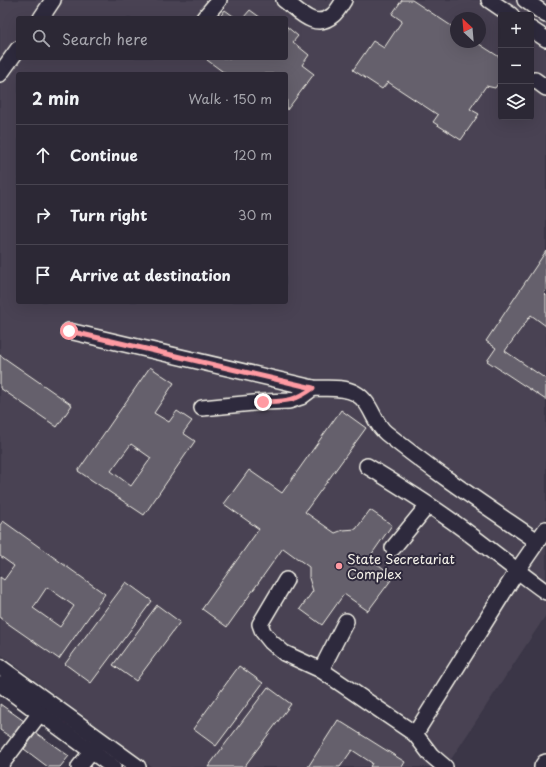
<!DOCTYPE html>
<meta charset="utf-8">
<style>
body{margin:0;font-family:"Playpen Sans",sans-serif;background:#34303d;color:#f1f3f6}
.controls{position:absolute;right:12px;top:12px;display:grid;overflow:hidden;border-radius:4px;box-shadow:0 4px 16px #0002}
.controls button{width:36px;height:36px;display:grid;place-items:center;padding:0;border:0;border-bottom:1px solid #484450;background:#2c2835;color:#f1f3f6;font:20px sans-serif}
.compass{position:absolute;left:450px;top:12px;width:36px;height:36px;border-radius:50%;background:#2c2835;box-shadow:0 4px 16px #0002;rotate:334deg}
.stop{position:absolute;width:12px;height:12px;margin:-9px;border:3px solid #ff9aa2;border-radius:50%;background:#fff}
.stop.end{background:#ff9aa2;border-color:#fff;box-shadow:0 1px 4px #0008}
.list{margin:0;padding:0;list-style:none}
h2{display:flex;justify-content:space-between;align-items:center;height:52px;margin:0;padding:0 16px;font-size:17px}
h2 small{font-size:13px;font-weight:400;color:#a6a6ad}
.list li{display:grid;grid-template-columns:26px 1fr auto;gap:12px;align-items:center;box-sizing:border-box;height:60px;padding:0 16px;border-top:1px solid #484450}
.list b{display:block;font-size:15px;white-space:nowrap}
.list em{font-size:13px;font-style:normal;color:#a6a6ad}
.icon{flex:none;width:22px;height:22px;fill:none;stroke:currentColor;stroke-width:2;stroke-linecap:round;stroke-linejoin:round}
.map{position:relative;flex:none;width:546px;height:767px;overflow:hidden}
.search{position:absolute;background:#2c2835;box-shadow:0 4px 16px #0002;left:16px;top:16px;width:272px;height:44px;display:flex;align-items:center;gap:10px;box-sizing:border-box;padding:0 14px;border-radius:4px;color:#a6a6ad;font-size:15px}
.panel{position:absolute;background:#2c2835;box-shadow:0 4px 16px #0002;left:16px;top:72px;width:272px;height:232px;border-radius:4px}
.map>svg:first-child{display:block}
</style>
<div class="map">
<svg width="546" height="767" viewBox="0 0 546 767">
<rect width="100%" height="100%" fill="#3b3647"/>
<filter id="ink" filterUnits="userSpaceOnUse"><feTurbulence type="fractalNoise" baseFrequency=".025" numOctaves="2"/><feDisplacementMap in="SourceGraphic" scale="8" xChannelSelector="R" yChannelSelector="G"/><feConvolveMatrix kernelMatrix="1 2 1 2 8 2 1 2 1" color-interpolation-filters="sRGB"/></filter>
<g filter="url(#ink)">
<path fill="#484352" fill-rule="evenodd" d="M0 0H546V615L446 767H152L0 654ZM501 15H531V117H501ZM18 18H286V58H18ZM456 18H480V42H456ZM18 74H286V302H18Z"/>
<g fill="#65616c" stroke="#f4f1e8" fill-rule="evenodd">
<path d="M402 0H412L456 29V42H476L501 58V80L495 88 486 86 470 109 479 114 461 140 433 122 438 115 388 82 382 89 353 70 373 41 384 48 402 21 392 14Z"/>
<path d="M225 10 236 18H219Z"/>
<path d="M250 10 261 18H243Z"/>
<path d="M286 26 298 36 293 42 309 55 302 65 314 74 287 110 286 74H226L207 60 208 58H286Z"/>
<path d="M546 251V290L544 293 546 295V326L531 315 505 351 546 379V400L487 361 496 348 486 341Z"/>
<path d="M0 355 72 405 57 427 0 388Z"/>
<path d="M150 367 174 383 154 413 169 422 177 411 192 421 183 433 195 441 144 515 78 471ZM131 444 151 458 131 486 111 471Z"/>
<path d="M341 410 366 428 305 512 335 533 343 530 356 529 370 510 392 525 369 558 394 576 368 611 344 594 322 625 300 609 313 591 309 578V567L283 548 227 627 202 609 259 529 224 504 249 470 282 493Z"/>
<path d="M3 521 105 594 59 659 0 618V577L4 580 14 566 0 556V525ZM47 587 74 606 60 627 33 608Z"/>
<path d="M126 582 152 601 91 683 65 664Z"/>
<path d="M157 605 180 622 136 681 113 665Z"/>
<path d="M239 666 263 683 216 746 193 729Z"/>
<path d="M268 687 291 704 244 767H208Z"/>
<path d="M0 704 24 721 12 738 0 730Z"/>
<path d="M338 720 405 762 402 767H370L372 763 352 750 340 767H308Z"/>
<path d="M36 733 69 756 60 767H48L24 749Z"/>
</g>
<g fill="none" stroke-linecap="round" stroke-linejoin="round">
<g stroke="#f4f1e8" stroke-width="18">
<g id="minor">
<path d="M284 0C299 11 315 31 333 15 337 12 341 5 344 0"/>
<path d="M489 0 511 15"/>
<path d="M525 0 546 15"/>
<path d="M41 18 53 0"/>
<path d="M204 18 219 0"/>
<path d="M531 29 546 39"/>
<path d="M0 74 18 49"/>
<path d="M535 80 546 88"/>
<path d="M69 331 313 388C326 389 343 386 355 393 373 403 372 422 386 433 434 472 486 506 537 541"/>
<path d="M202 408 263 402 289 401 301 397 313 388"/>
<path d="M367 466C400 486 432 506 463 529 491 550 518 572 546 592"/>
<path d="M393 548 428 505"/>
<path d="M286 580 260 624 263 632 271 642 284 653 321 670 415 734"/>
<path d="M0 667 138 767"/>
<path d="M321 670 346 621"/>
<path d="M0 684 113 767"/>
<path d="M0 766 40 713"/>
<path d="M79 767 98 744"/>
<path d="M445 767 431 755 415 734 517 571 546 529"/>
</g>
</g>
<g stroke="#f4f1e8" stroke-width="22">
<path id="major" d="M544 767 546 764"/>
</g>
<use href="#minor" stroke="#2f2a3d" stroke-width="15"/>
<use href="#major" stroke="#2f2a3d" stroke-width="19"/>
</g>
</g>
<g fill="none" stroke-linecap="round" stroke-linejoin="round" filter="url(#ink)">
<path stroke="#ff9aa2" stroke-width="5" d="M69 331 313 388C294 402 286 401 263 402"/>
</g>
<circle fill="#ff9aa2" stroke="#2f2a3d" stroke-width="1.5" cx="339" cy="566" r="4"/>
<g text-anchor="middle" stroke-width="4" stroke-linejoin="round" paint-order="stroke">
<g font-size="13" fill="#f4f1e8" stroke="#2f2a3d" text-anchor="start">
<text x="347" y="564">State Secretariat<tspan x="347" dy="15">Complex</tspan></text>
</g>
</g>
</svg>
<div class="controls">
<button>+</button>
<button>−</button>
<button><svg class="icon" aria-label="layers" viewBox="0 0 24 24"><path d="M12 4l9 5-9 5-9-5zM3 14l9 5 9-5"/></svg></button>
</div>
<svg class="compass" viewBox="-18 -18 36 36"><path d="M0-13l5 13h-10z" fill="#e53935"/><path d="M0 13l5-13h-10z" fill="#a6a6ad"/></svg>
<div class="stop" style="left:69px;top:331px"></div>
<div class="stop end" style="left:263px;top:402px"></div>
<div class="search"><svg class="icon" aria-label="search" viewBox="0 0 24 24"><circle cx="10" cy="10" r="6"/><path d="M15 15l6 6"/></svg>Search here</div>
<section class="panel">
<h2>2 min<small>Walk · 150 m</small></h2>
<ul class="list">
<li><svg class="icon" aria-label="ahead" viewBox="0 0 24 24"><path d="M12 20V5M6 11l6-6 6 6"/></svg><div><b>Continue</b></div><em>120 m</em></li>
<li><svg class="icon" aria-label="right" viewBox="0 0 24 24"><path d="M7 20v-9h11M14 6l5 5-5 5"/></svg><div><b>Turn right</b></div><em>30 m</em></li>
<li><svg class="icon" aria-label="arrive" viewBox="0 0 24 24"><path d="M6 21V4h12l-3 4 3 4H6"/></svg><div><b>Arrive at destination</b></div></li>
</ul>
</section>
</div>
